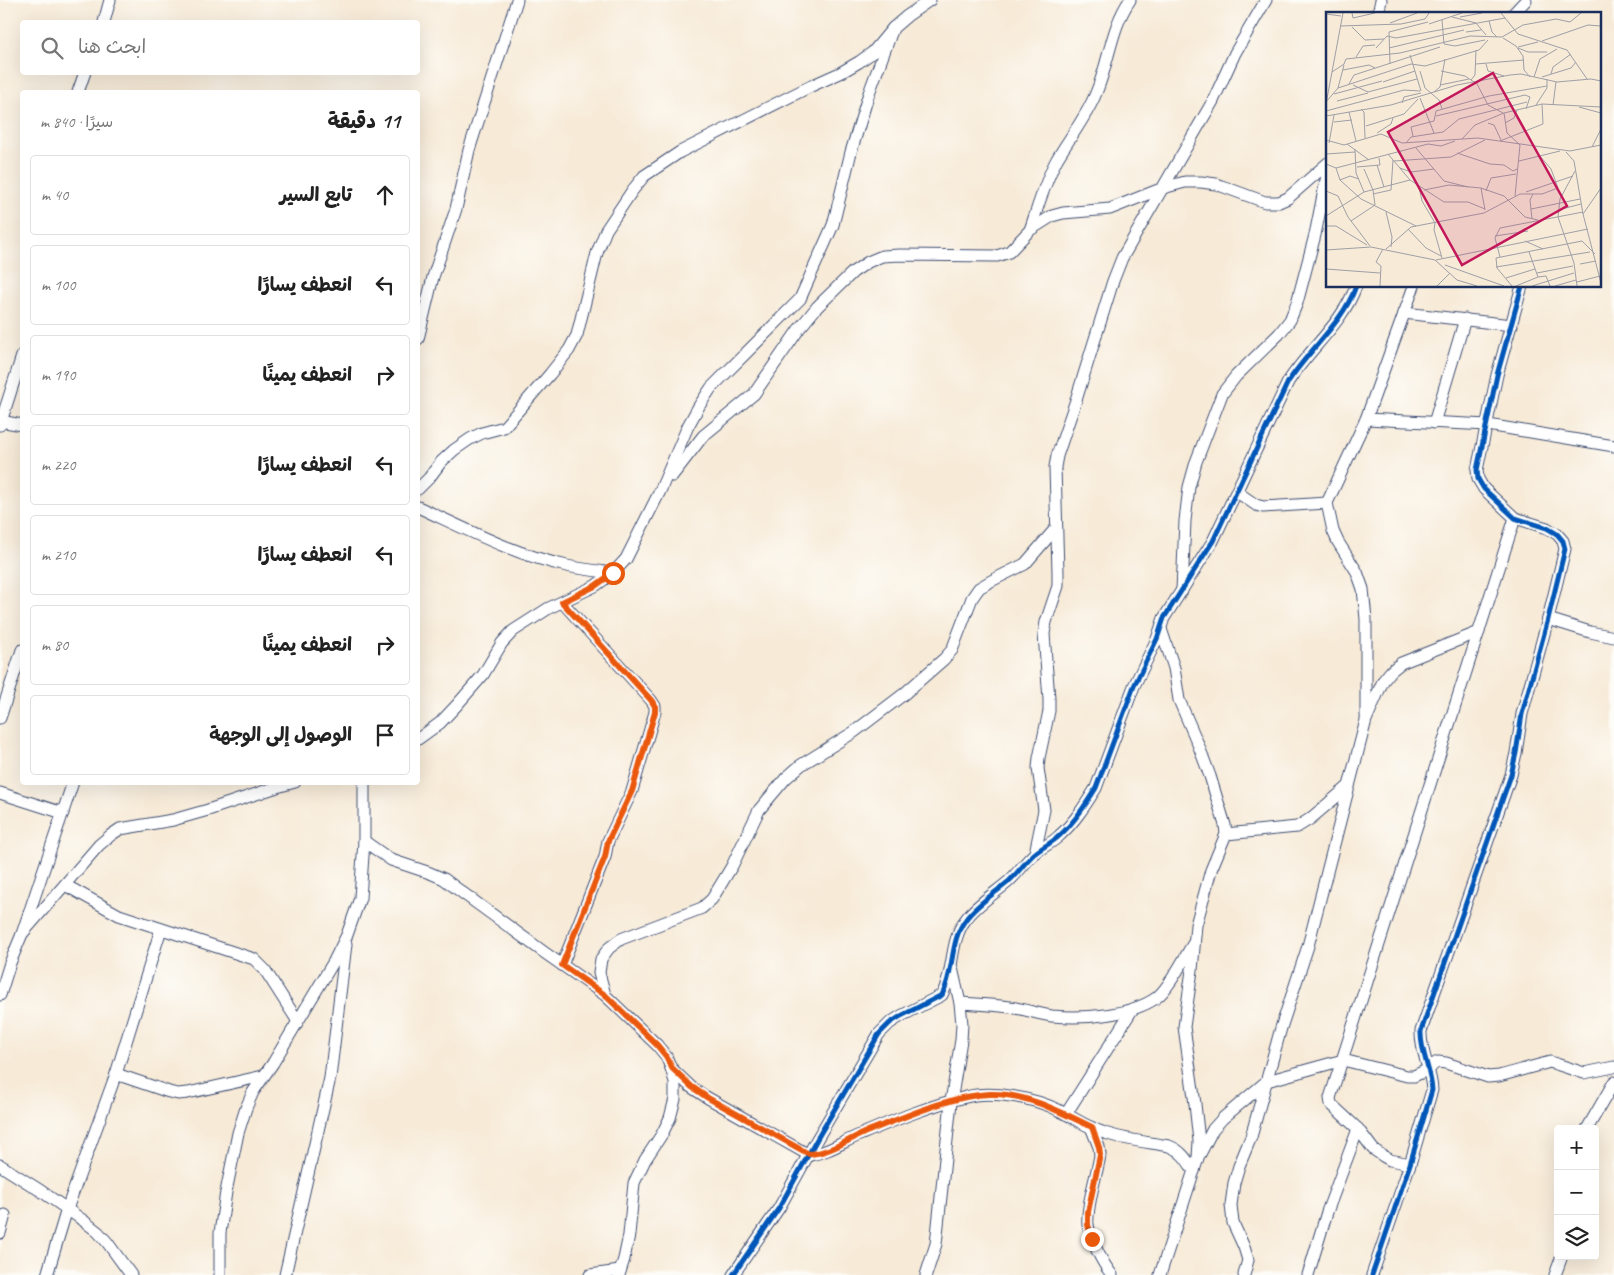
<!DOCTYPE html>
<html lang="ar">
<meta charset="utf-8">
<style>
body{margin:0;font-family:Caveat,"Playpen Sans Arabic",sans-serif;background:#f2f2f2;color:#222;direction:rtl}
.controls{position:absolute;right:15px;bottom:15px;display:grid;overflow:hidden;border-radius:5px;box-shadow:0 5px 20px #0002}
.controls button{width:45px;height:45px;display:grid;place-items:center;padding:0;border:0;border-bottom:1px solid #e0e0e0;background:#fff;color:#222;font:25px sans-serif}
.stop{position:absolute;width:15px;height:15px;margin:-11px;border:4px solid #ea580c;border-radius:50%;background:#fff}
.stop.end{background:#ea580c;border-color:#fff;box-shadow:0 1px 5px #0008}
.list{margin:0;padding:0;list-style:none}
h2{display:flex;justify-content:space-between;align-items:center;height:65px;margin:0;padding:0 20px;font-size:21px}
h2 small{font-size:16px;font-weight:400;color:#767676}
.list li{display:grid;grid-template-columns:32px 1fr auto;gap:15px;align-items:center;box-sizing:border-box;height:80px;margin:0 10px 10px;padding:0 10px;border:1px solid #e0e0e0;border-radius:5px}
.list b{display:block;font-size:19px;white-space:nowrap}
.list em{font-size:16px;font-style:normal;color:#767676}
.icon{flex:none;width:28px;height:28px;fill:none;stroke:currentColor;stroke-width:2;stroke-linecap:round;stroke-linejoin:round}
.map{position:relative;flex:none;width:1614px;height:1275px;overflow:hidden;direction:ltr}
.search{position:absolute;background:#fff;box-shadow:0 5px 20px #0002;left:20px;top:20px;width:400px;height:55px;display:flex;align-items:center;gap:12px;box-sizing:border-box;padding:0 18px;border-radius:5px;color:#767676;font-size:19px}
.panel{position:absolute;background:#fff;box-shadow:0 5px 20px #0002;left:20px;top:90px;width:400px;height:695px;border-radius:5px;direction:rtl}
.map>svg:first-child{display:block}
</style>
<div class="map">
<svg width="1614" height="1275" viewBox="0 0 1614 1275">
<rect width="100%" height="100%" fill="#fdfcf7"/>
<filter id="ink" filterUnits="userSpaceOnUse"><feTurbulence type="fractalNoise" baseFrequency=".02" numOctaves="2"/><feDisplacementMap in="SourceGraphic" scale="10" xChannelSelector="R" yChannelSelector="G"/><feConvolveMatrix kernelMatrix="1 2 1 2 8 2 1 2 1" color-interpolation-filters="sRGB"/></filter>
<filter id="wash" filterUnits="userSpaceOnUse"><feTurbulence type="fractalNoise" baseFrequency=".0096" numOctaves="4" result="noise"/><feDisplacementMap in="SourceGraphic" scale="20" xChannelSelector="R" yChannelSelector="G"/><feGaussianBlur stdDeviation="1.12" result="paint"/><feColorMatrix in="noise" values="0 0 0 0 0 0 0 0 0 0 0 0 0 0 0 0 0 1.4 0 .05"/><feComposite in="paint" operator="in"/></filter>
<g filter="url(#wash)">
<rect width="100%" height="100%" fill="#f7ead7"/>
</g>
<g filter="url(#ink)">
<g fill="none" stroke-linecap="round" stroke-linejoin="round">
<g stroke="#3c4b70" stroke-width="13">
<g id="street">
<path d="M1378 14 1381 0"/>
<path d="M1513 14 1526 0"/>
<path d="M104 22 110 0"/>
<path d="M78 92 85 72"/>
<path d="M1030 230C1038 207 1045 181 1057 159 1070 137 1087 116 1096 93 1109 63 1111 27 1130 0"/>
<path d="M1404 313 1512 325"/>
<path d="M418 339 433 277 456 209 469 150 517 0"/>
<path d="M1366 419 1488 425 1614 446"/>
<path d="M0 421 22 425"/>
<path d="M1434 423 1465 319"/>
<path d="M0 425 22 356"/>
<path d="M672 476 703 436 754 394 799 329 817 307 853 272 868 262 882 256 900 255 997 256 1009 252 1030 230 1052 216 1063 213 1110 209 1163 188 1185 182H1201L1216 184 1265 202H1279L1288 198 1328 163"/>
<path d="M418 489 429 478 441 462 454 450 470 439 482 433 504 427 550 374 569 350 577 335 597 253 606 230 632 191 644 176 680 152 811 86 840 73 859 62 873 52 893 28 907 16 930 0"/>
<path d="M1237 492 1256 505 1263 507 1327 503"/>
<path d="M418 507C466 529 515 555 567 566 582 569 598 571 613 573"/>
<path d="M1182 591 1185 521 1189 487 1196 462 1222 394 1236 376 1279 334 1290 320 1297 303 1315 235 1328 170"/>
<path d="M1548 619 1590 632 1614 637"/>
<path d="M1366 716V619L1363 589 1357 572 1338 542 1333 531 1327 503 1366 419 1414 286"/>
<path d="M0 718 22 650"/>
<path d="M418 739 440 723 456 706 483 675 502 643 513 631 549 608 595 586 613 573 626 559 660 491 688 426 699 406 711 388 800 299 833 225 851 152 869 93 893 28"/>
<path d="M0 793 63 813"/>
<path d="M1226 834 1297 827 1310 819 1349 786"/>
<path d="M364 841 391 860 430 873 444 879 456 888 545 953 605 995 657 1045 666 1056 671 1068 675 1082V1099L670 1118 662 1134 645 1160 634 1183 629 1235 624 1259 619 1275"/>
<path d="M1035 853 1044 810 1038 768 1039 758 1049 711V699L1044 634 1046 622 1058 586V572L1055 467 1057 456 1076 400 1113 281 1122 258 1213 101 1235 53 1266 0"/>
<path d="M65 885 119 915 254 959 265 970 297 1020"/>
<path d="M22 934 99 845 111 835 120 829 173 820 208 810 277 787 295 782"/>
<path d="M562 965 605 857 608 841 632 791 655 712V706L651 700 562 602"/>
<path d="M0 995 10 963 22 934 73 782"/>
<path d="M605 995 599 973 601 959 609 948 621 939 702 908 712 899 732 866 759 810 786 778 801 765 854 732 904 694 944 659 952 650 972 598 979 588 991 581 1025 564 1056 528"/>
<path d="M960 1003C977 1004 994 1005 1010 1007 1024 1009 1038 1014 1052 1016 1082 1019 1130 1016 1156 998 1169 989 1184 958 1193 944"/>
<path d="M671 1068 691 1087 708 1098 809 1155C828 1153 844 1141 862 1134 895 1120 931 1105 966 1097 992 1090 1034 1098 1058 1110 1073 1117 1087 1127 1102 1132 1123 1140 1147 1142 1169 1146 1182 1151 1187 1160 1194 1171"/>
<path d="M116 1074 169 1092 178 1094 188 1093 263 1076"/>
<path d="M1066 1114 1132 1010"/>
<path d="M1091 1127 1099 1147 1100 1155C1097 1175 1086 1206 1088 1225 1090 1239 1103 1264 1112 1275"/>
<path d="M1587 1129 1614 1082"/>
<path d="M1200 1154 1213 1129 1223 1118 1267 1081 1343 1060 1407 1076H1414L1429 1069 1434 1064 1438 1062 1446 1063 1488 1077 1499 1076 1550 1062 1584 1073 1614 1067"/>
<path d="M1410 1164 1390 1160 1383 1156 1373 1149 1358 1129 1331 1104 1330 1098 1515 518"/>
<path d="M0 1165 41 1191 84 1221 98 1232 107 1242 131 1275"/>
<path d="M0 1233 5 1215"/>
<path d="M47 1275 67 1209 116 1074 161 929"/>
<path d="M220 1275V1233L226 1192 238 1133 246 1108 253 1092 273 1063 334 961 347 935 360 898 364 841V782"/>
<path d="M285 1275 330 1078 346 944"/>
<path d="M590 1275 620 1271"/>
<path d="M733 1275 779 1208 817 1139 879 1034 890 1023 901 1016 942 995C955 971 949 941 966 919 977 904 994 894 1008 882 1018 873 1025 862 1034 854 1042 847 1052 843 1059 836 1074 823 1086 804 1096 788L1134 686 1157 639 1164 618 1213 541 1288 382C1309 349 1343 323 1356 286"/>
<path d="M926 1275 936 1244 951 1102 961 1040 962 1024 960 1003 952 968"/>
<path d="M1160 1275 1198 1158 1199 1141 1195 1104 1184 1027 1192 970 1196 925 1211 870 1226 834 1225 825 1210 776 1198 744 1179 700 1174 668 1161 629"/>
<path d="M1244 1275 1248 1260 1244 1247 1233 1223 1231 1205 1234 1183 1239 1166 1251 1137 1281 1028 1308 946 1366 720 1383 681 1391 671 1401 663 1479 632"/>
<path d="M1308 1275 1327 1212 1358 1129"/>
<path d="M1372 1275 1410 1164 1432 1090C1431 1070 1420 1051 1421 1031L1511 775 1516 753 1522 714 1548 619 1565 549 1563 541 1557 534 1547 528 1515 518 1484 489 1478 479 1477 470 1497 375 1522 286"/>
<path d="M1555 1275 1562 1256"/>
</g>
</g>
<use href="#street" stroke="#fff" stroke-width="11"/>
<g stroke="#fdfcf7" stroke-width="8">
<g id="cycleway">
<path d="M733 1275 779 1208 817 1139 879 1034 890 1023 901 1016 942 995C955 971 949 941 966 919 977 904 994 894 1008 882 1018 873 1025 862 1034 854 1042 847 1052 843 1059 836 1074 823 1086 804 1096 788L1134 686 1157 639 1164 618 1213 541 1288 382C1309 349 1343 323 1356 286"/>
<path d="M1372 1275 1410 1164 1432 1090C1431 1070 1420 1051 1421 1031L1511 775 1516 753 1522 714 1548 619 1565 549 1563 541 1557 534 1547 528 1515 518 1484 489 1478 479 1477 470 1497 375 1522 286"/>
</g>
</g>
<use href="#cycleway" stroke="#0057b8" stroke-width="5"/>
</g>
</g>
<g fill="none" stroke-linecap="round" stroke-linejoin="round" filter="url(#ink)">
<path stroke="#ea580c" stroke-width="6" d="M613 573 595 586 562 602 651 700 655 706V712L632 791 608 841 605 857 562 965 605 995 657 1045 666 1056 672 1068 692 1087 708 1098 809 1154C830 1153 847 1140 866 1132 902 1118 952 1095 990 1094 1025 1093 1061 1112 1092 1127L1099 1147 1100 1155 1088 1212V1225L1092 1239"/>
</g>
<g transform="translate(1326 12)">
<rect width="275" height="275" fill="#f7ead7"/>
<path fill="none" stroke="#9f9fa7" stroke-width="1" d="M26 1 27 6 49 1M175 1 192 22 241 38 261 67M0 2 15 4M126 5 150 11 160 23M134 5 156 1M116 8 118 32 129 34 159 28M163 9 166 20 171 25M64 11 91 1M103 12 136 1M14 14 75 12 99 7 103 1M26 15 39 28 58 27M140 20 155 18M177 26 190 34 197 44 198 58 204 65M216 29 262 13 275 14M192 35 212 30M50 36 61 24 70 26 179 6M63 36 138 18M192 36 202 40H221M84 43 95 79M30 45 37 34 49 33M64 52 63 20 102 10M150 52 198 48M160 52 162 59 178 64M17 58 43 53 49 56M94 59 99 76 113 88 116 97M115 59 139 64 148 70M6 60 18 52 20 47 74 41 144 24 176 25 197 13 230 7 244 10 255 1M225 62 227 55 245 42M208 65 214 47 231 37M216 65 245 56 250 50M145 68 149 63 150 38M57 70 89 59M150 70 162 93 177 101M23 72 28 63 114 35M27 73 42 80 91 67M114 73 143 67M12 76 85 52 99 54 153 38 162 28M108 80 114 75 119 47M8 82 56 69M94 86 108 121M11 89 42 81M0 90 12 76 18 53M76 91 78 85 95 81M0 92 17 1M210 93 221 76V67M227 93 230 70M253 95 275 101M35 97 38 100 39 126M0 99 78 78 94 79M23 100 30 129M178 101 181 121 194 133 189 184M0 104 65 93 131 73 184 63 195 62 231 70 265 67 275 69M110 104 199 83 204 85 200 97M8 110 26 108M162 111 168 113 175 128M179 111 188 106 191 98M40 114 78 102 92 87M51 121 65 112 67 106M87 124 85 115 108 109 110 99 163 84 221 74M136 127 149 113 178 101 216 92 275 95M0 128 18 133 55 122 76 131 152 126 244 139 275 133M174 129 217 112 216 92M3 131 8 103M80 131 85 125 117 120 133 107 201 90M21 132 43 148M266 135 275 117M90 136 118 169 142 175M29 137 30 161 38 180M240 140 248 149 257 202 275 271M131 141 164 152 178 153 187 159 191 157M0 142 29 140M62 142 84 168 118 190H142L159 197M68 149 125 145 159 128M193 149 234 139M0 152 10 156 102 132 115 134 129 129M51 153 58 175M31 155 54 153 53 146M10 156 14 168 35 187 90 214M74 156 85 160 108 157M249 159 234 187 232 205 248 251 251 274M14 168 24 164 33 167M93 175 96 189 109 211 108 218 116 246M155 176 159 198M98 178 123 173 155 176 178 184 199 205 212 208M0 179 12 184 22 205 44 234M160 179 165 166 190 162M200 180 247 164M47 182 65 178 67 148M205 197 254 187M236 197 255 192M60 200 66 225 65 235M257 202 275 176M0 204 38 180 84 168M206 207 204 188 207 182M25 209 49 193 47 178 38 157M0 214H10L41 233M82 217 100 236 115 244M169 224 202 219M199 229 217 237M60 237 85 215 158 201 194 182H216L232 176 225 157 213 143M0 238 45 235 109 248 131 268 151 274M203 240 212 265 220 264 224 274M174 245 169 226 174 216 257 200M110 248 262 217M254 252 270 249M119 253 178 274M170 255 264 240M0 257 54 261M211 261 247 254M180 266 209 257M251 270 274 264M54 274 55 254 50 250 57 237M111 274 124 261M186 274 171 256 170 246 256 229 269 242M190 274 212 265M206 274 248 261M229 274 250 268"/>
<path fill="#c2185b" fill-opacity="0.15" stroke="#c2185b" stroke-width="2.5" d="M167 61 241 194 136 253 62 120Z"/>
<rect width="275" height="275" fill="none" stroke="#1b2f5e" stroke-width="2.5"/>
</g>
</svg>
<div class="controls">
<button>+</button>
<button>−</button>
<button><svg class="icon" aria-label="layers" viewBox="0 0 24 24"><path d="M12 4l9 5-9 5-9-5zM3 14l9 5 9-5"/></svg></button>
</div>
<div class="stop" style="left:613px;top:573px"></div>
<div class="stop end" style="left:1092px;top:1239px"></div>
<div class="search"><svg class="icon" aria-label="search" viewBox="0 0 24 24"><circle cx="10" cy="10" r="6"/><path d="M15 15l6 6"/></svg>ابحث هنا</div>
<section class="panel">
<h2>11 دقيقة<small>سيرًا · 840 m</small></h2>
<ul class="list">
<li><svg class="icon" aria-label="ahead" viewBox="0 0 24 24"><path d="M12 20V5M6 11l6-6 6 6"/></svg><div><b>تابع السير</b></div><em>40 m</em></li>
<li><svg class="icon" aria-label="left" viewBox="0 0 24 24"><path d="M17 20v-9H6M10 6l-5 5 5 5"/></svg><div><b>انعطف يسارًا</b></div><em>100 m</em></li>
<li><svg class="icon" aria-label="right" viewBox="0 0 24 24"><path d="M7 20v-9h11M14 6l5 5-5 5"/></svg><div><b>انعطف يمينًا</b></div><em>190 m</em></li>
<li><svg class="icon" aria-label="left" viewBox="0 0 24 24"><path d="M17 20v-9H6M10 6l-5 5 5 5"/></svg><div><b>انعطف يسارًا</b></div><em>220 m</em></li>
<li><svg class="icon" aria-label="left" viewBox="0 0 24 24"><path d="M17 20v-9H6M10 6l-5 5 5 5"/></svg><div><b>انعطف يسارًا</b></div><em>210 m</em></li>
<li><svg class="icon" aria-label="right" viewBox="0 0 24 24"><path d="M7 20v-9h11M14 6l5 5-5 5"/></svg><div><b>انعطف يمينًا</b></div><em>80 m</em></li>
<li><svg class="icon" aria-label="arrive" viewBox="0 0 24 24"><path d="M6 21V4h12l-3 4 3 4H6"/></svg><div><b>الوصول إلى الوجهة</b></div></li>
</ul>
</section>
</div>
